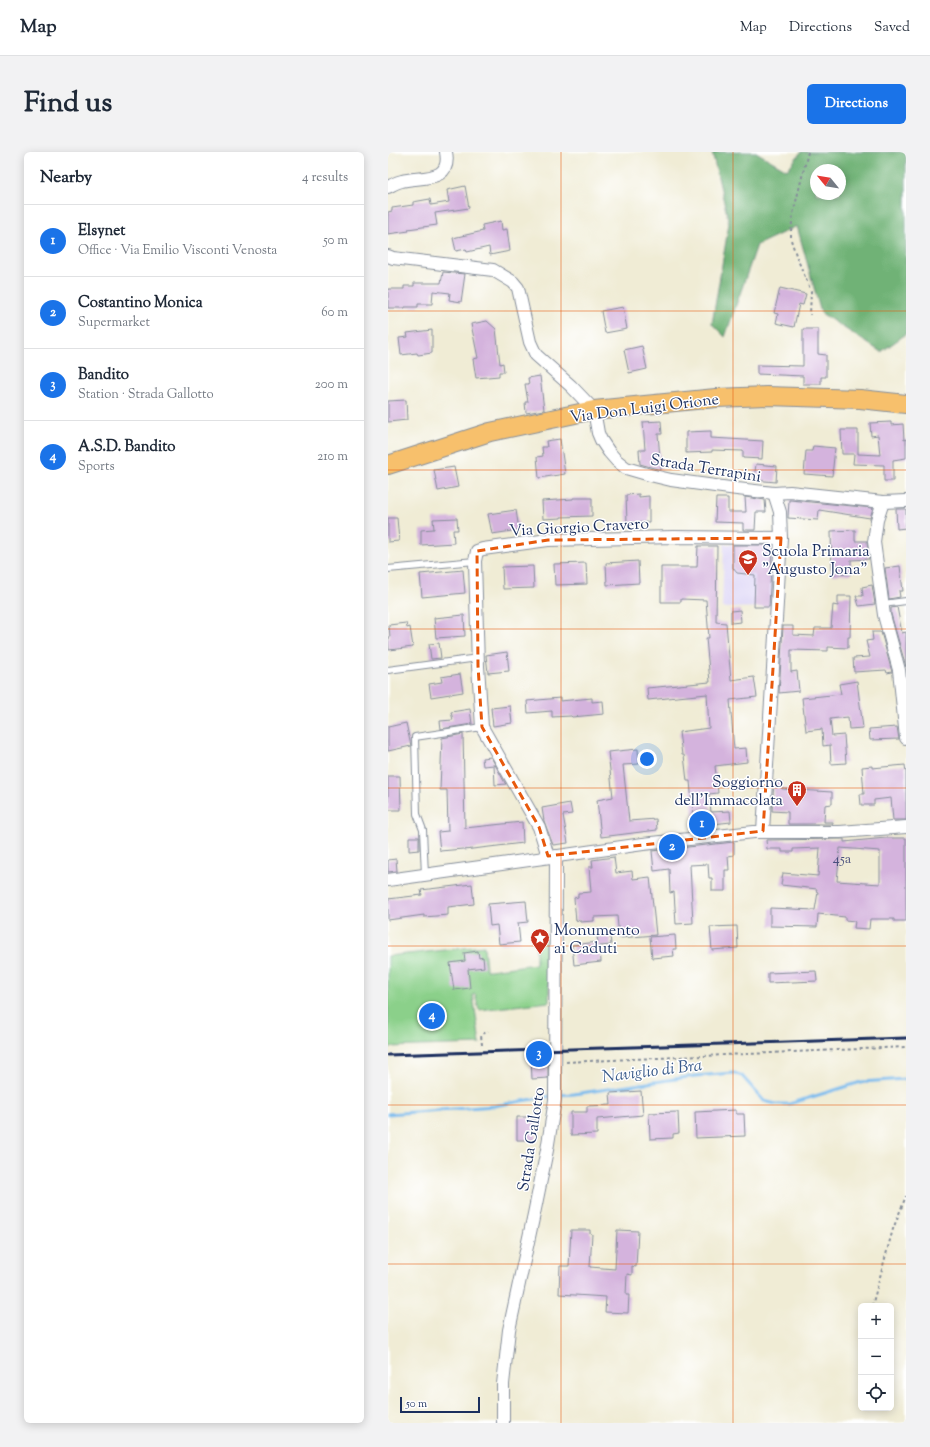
<!DOCTYPE html>
<meta charset="utf-8">
<style>
body{margin:0;font-family:"Sorts Mill Goudy",serif;background:#f2f2f3;color:#1f2937}
.controls{position:absolute;right:12px;bottom:12px;display:grid;overflow:hidden;border-radius:6px;box-shadow:0 2px 10px #0003}
.controls button{width:36px;height:36px;display:grid;place-items:center;padding:0;border:0;border-bottom:1px solid #e0e1e3;background:#fff;color:#1f2937;font:20px sans-serif}
.compass{position:absolute;left:422px;top:12px;width:36px;height:36px;border-radius:50%;background:#fff;box-shadow:0 2px 10px #0003;rotate:300deg}
.scale{position:absolute;left:12px;bottom:10px;width:80px;box-sizing:border-box;padding-left:4px;border:2px solid #1b2f5e;border-top:0;font-size:11px;line-height:14px;white-space:nowrap;color:#1b2f5e;-webkit-text-stroke:3px #fff;paint-order:stroke}
.you{position:absolute;left:259px;top:607px;width:14px;height:14px;margin:-10px;border:3px solid #fff;border-radius:50%;background:#1a73e8;box-shadow:0 0 0 6px #1a73e833}
.badge{display:grid;place-items:center;width:26px;height:26px;border-radius:50%;background:#1a73e8;color:#fff;font-size:13px;font-weight:700}
.pin{position:absolute;translate:-50% -50%;border:2px solid #fff;box-shadow:0 1px 4px #0006}
.list{margin:0;padding:0;list-style:none}
h2{display:flex;justify-content:space-between;align-items:center;height:52px;margin:0;padding:0 16px;font-size:17px}
h2 small{font-size:13px;font-weight:400;color:#747a83}
.list li{display:grid;grid-template-columns:26px 1fr auto;gap:12px;align-items:center;box-sizing:border-box;height:72px;padding:0 16px;border-top:1px solid #e0e1e3}
.list b{display:block;font-size:15px;white-space:nowrap}
.list p{margin:0;font-size:13px;white-space:nowrap;color:#747a83}
.list em{font-size:13px;font-style:normal;color:#747a83}
.icon{flex:none;width:22px;height:22px;fill:none;stroke:currentColor;stroke-width:2;stroke-linecap:round;stroke-linejoin:round}
.map{position:relative;flex:none;width:518px;height:1271px;overflow:hidden;border-radius:6px}
header{display:flex;align-items:center;gap:24px;box-sizing:border-box;height:56px;padding:0 20px;background:#fff;border-bottom:1px solid #e0e1e3}
header strong{font-size:19px}
nav{display:flex;gap:22px;margin-inline-start:auto;font-size:14px}
.intro{display:flex;align-items:center;justify-content:space-between;box-sizing:border-box;height:96px;padding:0 24px}
h1{margin:0;font-size:28px}
.button{padding:10px 18px;border-radius:6px;background:#1a73e8;color:#fff;font-size:14px;font-weight:700}
main{display:flex;gap:24px;padding:0 24px}
aside{flex:1;background:#fff;border-radius:6px;box-shadow:0 2px 10px #0003}
.map>svg:first-child{display:block}
</style>
<header>
<strong>Map</strong>
<nav><a>Map</a><a>Directions</a><a>Saved</a></nav>
</header>
<div class="intro"><h1>Find us</h1><a class="button">Directions</a></div>
<main>
<aside>
<h2>Nearby<small>4 results</small></h2>
<ul class="list">
<li><span class="badge">1</span><div><b>Elsynet</b><p>Office · Via Emilio Visconti Venosta</p></div><em>50 m</em></li>
<li><span class="badge">2</span><div><b>Costantino Monica</b><p>Supermarket</p></div><em>60 m</em></li>
<li><span class="badge">3</span><div><b>Bandito</b><p>Station · Strada Gallotto</p></div><em>200 m</em></li>
<li><span class="badge">4</span><div><b>A.S.D. Bandito</b><p>Sports</p></div><em>210 m</em></li>
</ul>
</aside>
<div class="map">
<svg width="518" height="1271" viewBox="0 0 518 1271">
<rect width="100%" height="100%" fill="#fff"/>
<filter id="ink" filterUnits="userSpaceOnUse"><feTurbulence type="fractalNoise" baseFrequency=".025" numOctaves="2"/><feDisplacementMap in="SourceGraphic" scale="8" xChannelSelector="R" yChannelSelector="G"/><feConvolveMatrix kernelMatrix="1 2 1 2 8 2 1 2 1" color-interpolation-filters="sRGB"/></filter>
<filter id="wash" filterUnits="userSpaceOnUse"><feTurbulence type="fractalNoise" baseFrequency=".012" numOctaves="4" result="noise"/><feDisplacementMap in="SourceGraphic" scale="16" xChannelSelector="R" yChannelSelector="G"/><feGaussianBlur stdDeviation="0.9" result="paint"/><feColorMatrix in="noise" values="0 0 0 0 0 0 0 0 0 0 0 0 0 0 0 0 0 1.4 0 .05"/><feComposite in="paint" operator="in"/></filter>
<g filter="url(#wash)">
<rect width="100%" height="100%" fill="#f0ecd5"/>
<path fill="#ddd5f6" d="M336 392 386 393 385 455 334 456Z"/>
<path fill="#8bd08a" stroke="#538074" d="M148 786H161V850L91 858 87 842 85 843 92 892 0 895V804L96 794 98 818H102L148 812Z"/>
<path fill="#70b276" stroke="#46706a" fill-rule="evenodd" d="M324 0H368L399 18 413 0H518V182L493 200 433 161 409 74 369 93 337 185 324 172 341 71ZM428 18H452V42H428Z"/>
<g fill="none" stroke-linecap="round" stroke-linejoin="round">
<g stroke="#79bbee" stroke-width="3">
<path d="M169 943 186 942 307 924 346 921 354 924 376 949 388 952H401L473 930 518 927"/>
<path d="M0 962 106 954 163 944"/>
</g>
</g>
<g id="blocks">
<g fill="#d4b3dd" fill-rule="evenodd">
<path d="M77 34 81 56 47 61 49 73 20 77 21 79 0 82V60L4 59V56L25 53V50L42 47 43 53 61 50 59 38Z"/>
<path d="M113 69 114 78 119 77 122 99 102 103 101 95 79 100 78 97 68 99 65 86 95 79 94 73Z"/>
<path d="M55 120 77 122 73 150 61 148 62 141 45 139 44 152H30V155H17V156H0V137H16V134H26V131H53Z"/>
<path d="M392 136 418 142 415 153 411 152 406 175 388 171 390 162 386 161Z"/>
<path d="M235 155 239 177 217 181 213 159Z"/>
<path d="M99 169 108 177 112 212 115 211 116 220H111V224L88 226 85 207 90 206 83 172Z"/>
<path d="M415 177H430V202L438 203V225H433V232H415V224L369 222V213L415 214Z"/>
<path d="M44 178V201L30 203 29 201 13 203 11 186 20 185 19 181Z"/>
<path d="M254 194 259 217 241 221 236 198Z"/>
<path d="M152 224 156 258 138 261 137 250H140L137 232H141L140 226Z"/>
<path d="M18 248 19 268 0 270V249Z"/>
<path d="M273 269 274 282H270L273 318 252 312 251 298H257L255 270Z"/>
<path d="M503 270V273L515 272 516 288 518 287V306L505 308V329H496V313L465 312 466 302H454L453 278H470V302L492 303 490 283 483 284 482 271Z"/>
<path d="M323 279V286L375 289 374 307 355 306V299L324 298V300L298 301V280Z"/>
<path d="M172 287 177 322 151 326 149 305 155 304 154 295H159L158 289Z"/>
<path d="M425 294 447 296 444 324 416 322 418 299H424Z"/>
<path d="M368 312 389 314 388 330 366 328Z"/>
<path d="M66 315 70 335 50 339 46 318Z"/>
<path d="M251 342V345L261 344V370L239 371 238 343Z"/>
<path d="M357 345 377 348 378 360H368L367 378H355V371L327 370 328 346H340V360H358Z"/>
<path d="M185 346H204V364L173 365V366L155 367 154 349 185 347Z"/>
<path d="M401 348H402L485 356 482 366 431 358 430 368 400 366Z"/>
<path d="M508 357H518V376L509 377Z"/>
<path d="M128 358 131 378 104 382 100 362Z"/>
<path d="M0 366H9L11 389 0 390Z"/>
<path d="M69 366 70 378H65L66 391 33 393V378L46 377 45 367Z"/>
<path d="M467 378V389H479L481 407 463 408V422L444 423 443 379Z"/>
<path d="M345 393H384L381 455H366L367 423 349 421 345 416Z"/>
<path d="M310 394H329L328 470 338 471 343 528 366 525 369 545 342 548 346 597 358 596 359 610 327 614 330 641 321 642 323 660 342 659 343 670 306 674 302 629H299L296 603H294L291 580 321 576 319 542 260 548 259 536 322 530 318 486H321L318 448 293 447V450H273V415H309Z"/>
<path d="M250 409 251 431 219 433 218 411Z"/>
<path d="M198 411 199 432 167 433 166 412Z"/>
<path d="M145 414 146 436 115 437 114 415Z"/>
<path d="M512 414 515 439H511L512 445 501 447 497 416Z"/>
<path d="M75 418 77 441 34 445 32 422Z"/>
<path d="M484 433 487 452 471 454 468 444H475L474 435Z"/>
<path d="M450 444H463L462 485H460V496L440 495V499L403 498V520L409 519 411 539 391 541 395 474H405V483L426 484 427 476H443L445 453 450 454Z"/>
<path d="M509 455 514 481 518 480V515L503 462V456Z"/>
<path d="M352 458 353 470 343 471V459Z"/>
<path d="M76 463 77 484 48 486 46 466Z"/>
<path d="M18 471 19 476 22 475 25 495 1 498 0 486H2L1 473Z"/>
<path d="M484 480H493L504 520 499 521 498 518 466 520 465 506 482 505 478 489 485 488Z"/>
<path d="M51 491 53 506 43 507 41 492Z"/>
<path d="M119 500 121 519 100 521 98 503Z"/>
<path d="M72 522 75 540 43 545 41 532 54 530 53 525Z"/>
<path d="M469 529 475 576 461 577 460 565 442 567 444 584 456 583 458 611 443 612 442 593 435 594 434 577 418 579 414 546 453 542 451 532Z"/>
<path d="M172 546V549L204 546V550L215 549 216 562 184 565 183 564 164 565V559L140 561 139 549Z"/>
<path d="M122 554 124 571 105 574 103 556Z"/>
<path d="M82 557 84 572 53 577 52 569 65 568 63 560Z"/>
<path d="M18 571 23 594 0 599V575Z"/>
<path d="M509 575 511 587 482 588 481 577Z"/>
<path d="M75 582 77 676 134 670 135 691 76 698 75 697 52 699 50 680 60 679 59 638H52L54 586Z"/>
<path d="M250 597 251 612 235 613 241 669 268 667 269 678 213 685 209 648 225 645 220 600Z"/>
<path d="M103 605 117 631 118 632 107 633 106 613 95 614 94 606Z"/>
<path d="M517 613 518 620V668H505L503 646 486 648V653H473L472 642H476L474 615 484 614V616Z"/>
<path d="M0 624H12L13 658H0Z"/>
<path d="M386 629 394 630V637L444 640V652L437 653 436 670H445V672H400V660L384 659Z"/>
<path d="M182 651 184 662 175 663 180 691 165 693 156 669 154 656Z"/>
<path d="M21 685H31V698L21 699Z"/>
<path d="M498 686H518V769H506V767H482L481 777 466 776 467 769 457 768V765L430 762 429 775 382 774V756L427 758 430 740 428 739 429 737 393 733 395 721 430 724 432 696 405 697V700H394V697H379L378 688 456 687V690ZM452 696 492 699V732L449 729Z"/>
<path d="M346 690V703L340 704 341 718H337V739H324V726H321L320 712 302 713 305 771 288 772 286 740 282 741 281 717 266 719 264 699Z"/>
<path d="M226 705 228 721 244 719 245 727 262 725 268 783 231 786 229 764 206 765V769L192 770V768L188 769 186 746 190 745V741L203 740 201 715H205L204 708Z"/>
<path d="M8 707 9 719 0 720V708Z"/>
<path d="M84 732 86 752 60 755V763L36 765V763L0 768V747L34 743 33 738Z"/>
<path d="M138 749 140 770 130 771 132 790 111 792 109 773 102 774 100 752Z"/>
<path d="M349 774 350 796 324 798 322 775Z"/>
<path d="M222 783 223 793 212 794 213 810 186 813 184 793 210 790 209 785Z"/>
<path d="M287 783 288 797H285L286 804 264 806 262 785Z"/>
<path d="M90 799 91 806 95 805 96 815 80 817 82 836 66 838 62 811 77 809 76 801Z"/>
<path d="M428 819 429 829 380 831V821Z"/>
<path d="M160 904V926L144 927 143 905Z"/>
<path d="M253 939 255 963 209 967V982L183 983V960H199V954L223 953 222 941Z"/>
<path d="M348 958V962H356L357 984 308 986 307 960Z"/>
<path d="M290 960 291 981 285 982V986L262 987 261 961Z"/>
<path d="M129 965H141V968H148V988H129Z"/>
<path d="M183 1078H202V1081L204 1082 202 1115 227 1117 229 1078 250 1079 248 1115 244 1114V1123L239 1122 238 1143H241L240 1161 217 1160 218 1145 171 1142 172 1114H181Z"/>
</g>
</g>
</g>
<g filter="url(#ink)">
<use href="#blocks" fill-opacity="0" stroke="#868e9a" stroke-width="1"/>
<g fill="none" stroke-linecap="round" stroke-linejoin="round">
<g stroke="#868e9a" stroke-width="8">
<g id="service">
<path d="M0 417 87 409"/>
<path d="M495 452 518 449"/>
<path d="M0 518 90 506"/>
<path d="M37 723 35 678 29 662 27 585 94 575"/>
</g>
</g>
<g stroke="#868e9a" stroke-width="14">
<g id="minor">
<path d="M0 35C4 33 9 30 14 29 33 24 64 31 58 0"/>
<path d="M0 104 5 106 105 118 125 130 130 136 142 190 148 203 183 234 206 258 210 281 213 288 221 300 228 308 238 316 262 323 283 328 349 337 386 341 402 340 495 350 518 349"/>
<path d="M495 350 489 368 486 390 496 463 511 518 518 586"/>
<path d="M375 679 393 386 392 360 386 341"/>
<path d="M160 704 151 675 94 575 90 514 87 409 89 399 95 397 160 388 286 385 393 386"/>
<path d="M0 728 255 692 366 680H452L518 675"/>
<path d="M115 1271V1232L121 1178 146 1062 159 998 167 948 168 704"/>
</g>
</g>
<g stroke="#868e9a" stroke-width="20">
<path id="primary" d="M0 313 102 280 206 258 328 246 379 244 472 247 518 252"/>
</g>
<g stroke="#868e9a" stroke-width="2" stroke-dasharray="3 3" stroke-linecap="butt">
<path d="M420 0 405 62 403 79V88L409 106 423 139 422 163"/>
<path d="M94 893 93 883 100 879"/>
<path d="M178 910 518 895"/>
<path d="M484 1154 505 1077 518 1044"/>
</g>
<use href="#service" stroke="#fff" stroke-width="6"/>
<use href="#minor" stroke="#fff" stroke-width="12"/>
<use href="#primary" stroke="#f7c06c" stroke-width="18"/>
<path stroke="#1b2f5e" stroke-width="3" d="M0 903 518 886"/>
</g>
</g>
<path fill="none" stroke="#e8590c" stroke-width="3" stroke-dasharray="8 5" stroke-linejoin="round" d="M393 386 375 679 160 704 151 675 94 575 90 514 89 399 160 388Z"/>
<path fill="none" stroke="#e8590c" stroke-width="1" stroke-opacity="0.55" d="M173 0V1271M345 0V1271M0 159H518M0 318H518M0 477H518M0 636H518M0 794H518M0 953H518M0 1112H518"/>
<defs>
<g id="school-pin" transform="scale(1)"><path d="M0 17L-7.5 6A9.5 9.5 0 1 1 7.5 6Z" fill="#c8321e" stroke="#fff"/><path d="M0-5L7-2L0 1L-7-2ZM-4 1L0 2.5L4 1V4Q0 6-4 4Z" fill="#fff"/></g>
<g id="building-pin" transform="scale(1)"><path d="M0 17L-7.5 6A9.5 9.5 0 1 1 7.5 6Z" fill="#c8321e" stroke="#fff"/><path d="M-4-6H4V6H1V3H-1V6H-4ZM-2.5-4.3h1.7v1.8h-1.7ZM.8-4.3h1.7v1.8H.8ZM-2.5-1h1.7V.8h-1.7ZM.8-1h1.7V.8H.8Z" fill="#fff"/></g>
<g id="sight-pin" transform="scale(1)"><path d="M0 17L-7.5 6A9.5 9.5 0 1 1 7.5 6Z" fill="#c8321e" stroke="#fff"/><path d="M0-6L1.8-2.2L6-1.7L2.9 1.2L3.7 5.4L0 3.3L-3.7 5.4L-2.9 1.2L-6-1.7L-1.8-2.2Z" fill="#fff"/></g>
</defs>
<g fill-rule="evenodd">
<use href="#school-pin" x="360" y="407"/>
<use href="#building-pin" x="409" y="638"/>
<use href="#sight-pin" x="152" y="786"/>
</g>
<g text-anchor="middle" stroke-width="3" stroke-linejoin="round" paint-order="stroke">
<g font-size="14" fill="#49507e">
<text x="454" y="711">45a</text>
</g>
<g font-size="16" fill="#1b2f5e" stroke="#fff">
<text transform="translate(256 255) rotate(-7)" y="6">Via Don Luigi Orione</text>
<text transform="translate(318 315) rotate(9)" y="6">Strada Terrapini</text>
<text transform="translate(191 374) rotate(-3)" y="6">Via Giorgio Cravero</text>
<text transform="translate(142 987) rotate(-81)" y="6">Strada Gallotto</text>
</g>
<g font-size="16" fill="#1b2f5e" stroke="#fff" text-anchor="start">
<text x="374" y="404">Scuola Primaria<tspan x="374" dy="18">"Augusto Jona"</tspan></text>
<text x="395" y="635" text-anchor="end">Soggiorno<tspan x="395" dy="18">dell'Immacolata</tspan></text>
<text x="166" y="783">Monumento<tspan x="166" dy="18">ai Caduti</tspan></text>
</g>
<g font-size="17" font-style="italic" fill="#375989" stroke="#fff">
<text transform="translate(264 918) rotate(-7)" y="6">Naviglio di Bra</text>
</g>
</g>
</svg>
<div class="controls">
<button>+</button>
<button>−</button>
<button><svg class="icon" aria-label="locate" viewBox="0 0 24 24"><circle cx="12" cy="12" r="6"/><path d="M12 2v4M12 18v4M2 12h4M18 12h4"/></svg></button>
</div>
<svg class="compass" viewBox="-18 -18 36 36"><path d="M0-13l5 13h-10z" fill="#e53935"/><path d="M0 13l5-13h-10z" fill="#747a83"/></svg>
<div class="scale">50 m</div>
<div class="you"></div>
<div class="pin badge" style="left:314px;top:672px">1</div>
<div class="pin badge" style="left:284px;top:695px">2</div>
<div class="pin badge" style="left:151px;top:902px">3</div>
<div class="pin badge" style="left:44px;top:864px">4</div>
</div>
</main>
